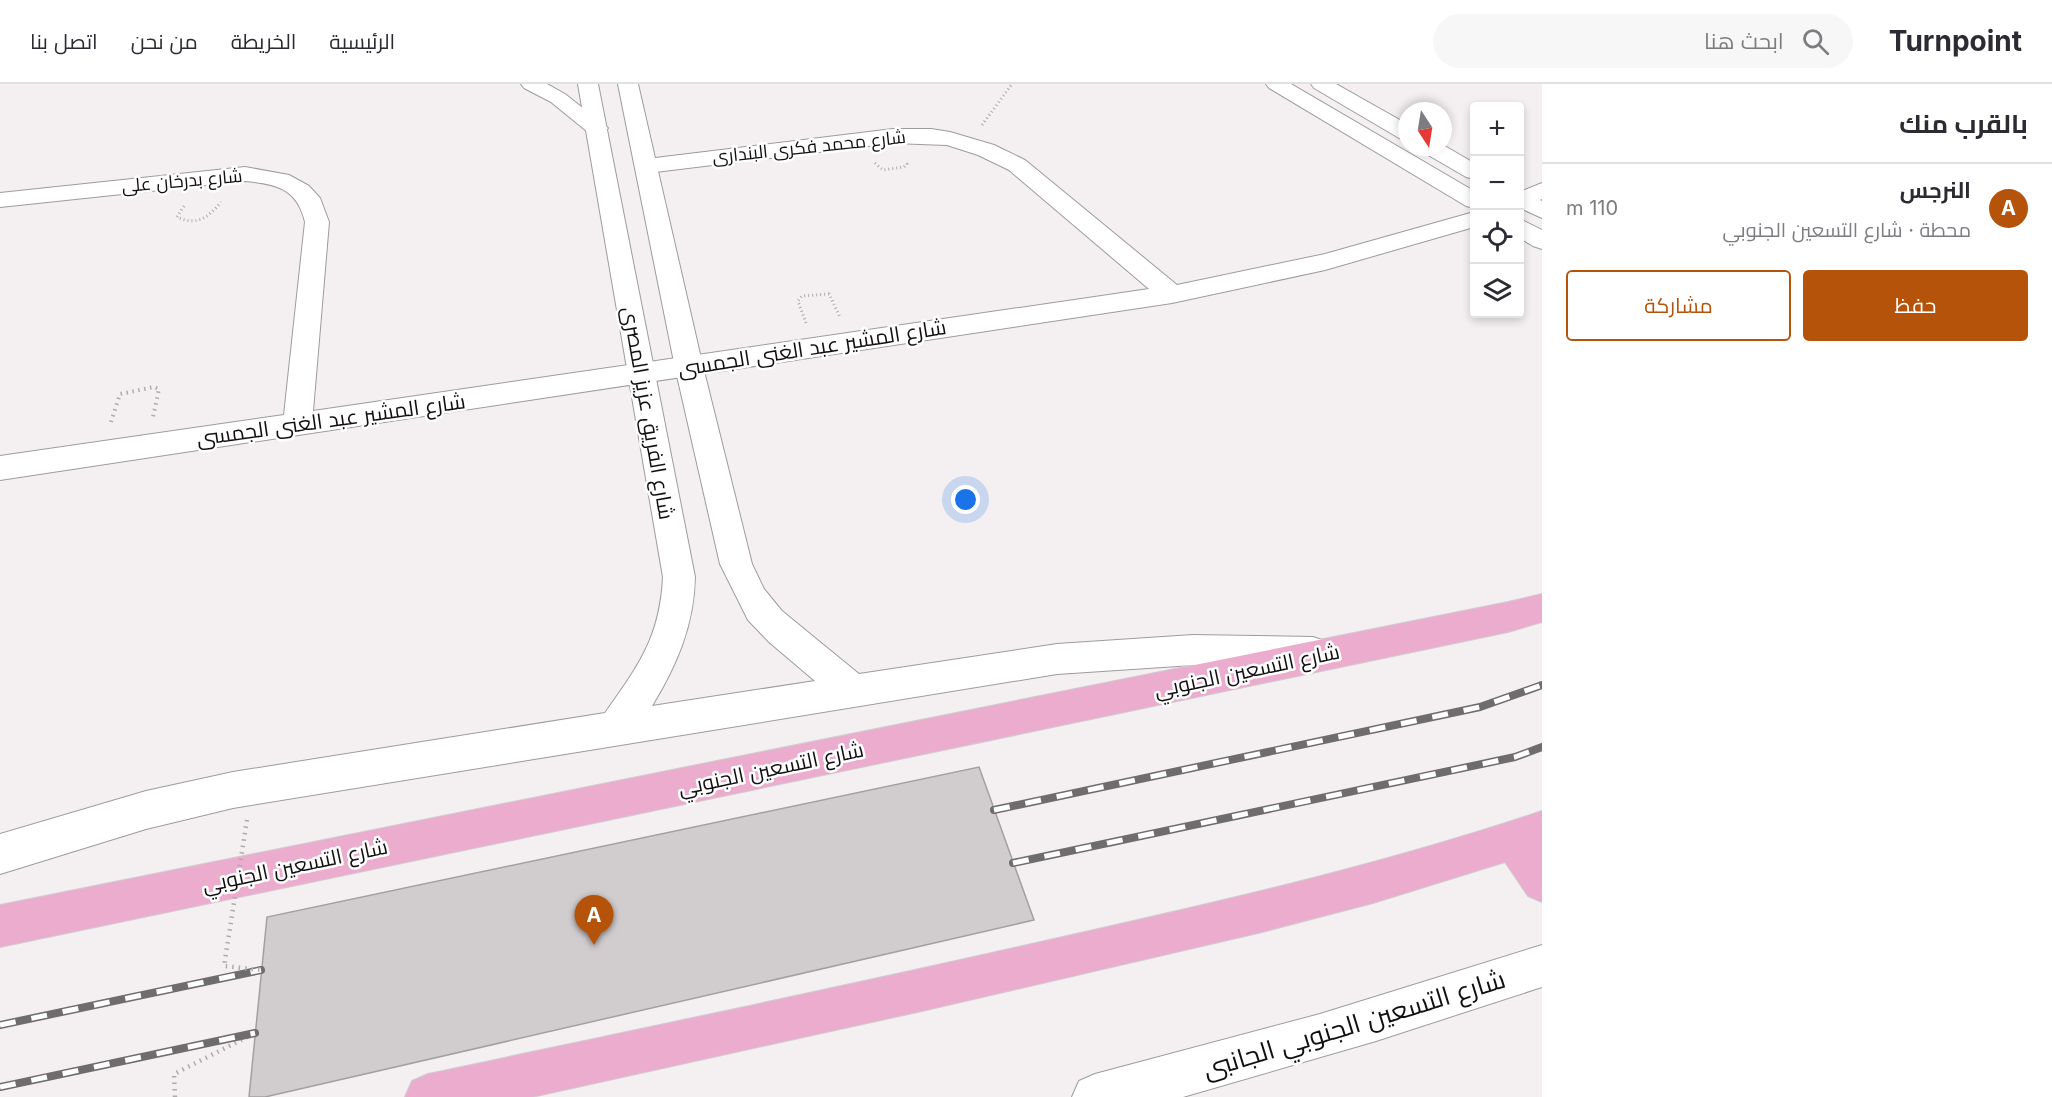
<!DOCTYPE html>
<html lang="ar">
<meta charset="utf-8">
<style>
body{margin:0;font-family:Inter,Cairo,sans-serif;background:#f7f7f7;color:#2b2b33;direction:rtl}
.controls{position:absolute;right:18px;top:18px;display:grid;overflow:hidden;border-radius:6px;box-shadow:0 3px 9px #0003}
.controls button{width:54px;height:54px;display:grid;place-items:center;padding:0;border:0;border-bottom:2px solid #e1e1e2;background:#fff;color:#2b2b33;font:30px sans-serif}
.compass{position:absolute;left:1398px;top:18px;width:54px;height:54px;border-radius:50%;background:#fff;box-shadow:0 3px 9px #0003;rotate:168deg}
.you{position:absolute;left:966px;top:416px;width:21px;height:21px;margin:-15px;border:4px solid #fff;border-radius:50%;background:#1a73e8;box-shadow:0 0 0 9px #1a73e833}
.badge{display:grid;place-items:center;width:39px;height:39px;border-radius:50%;background:#b45309;color:#fff;font-size:20px;font-weight:700}
.pin{position:absolute;translate:-50% -50px;filter:drop-shadow(0 2px 3px #0008)}
.pin::after{content:'';position:absolute;top:32px;width:21px;height:18px;background:inherit;clip-path:polygon(0 0,100% 0,50% 100%)}
.list{margin:0;padding:0;list-style:none}
h2{display:flex;justify-content:space-between;align-items:center;height:78px;margin:0;padding:0 24px;font-size:26px}
h2 small{font-size:20px;font-weight:400;color:#7c7c81}
.list li{display:grid;grid-template-columns:39px 1fr auto;gap:18px;align-items:center;box-sizing:border-box;height:90px;padding:0 24px;border-top:2px solid #e1e1e2}
.list b{display:block;font-size:22px;white-space:nowrap}
.list p{margin:0;font-size:20px;white-space:nowrap;color:#7c7c81}
.list em{font-size:20px;font-style:normal;color:#7c7c81}
.actions{display:flex;gap:12px;padding:18px 24px}
.actions a{flex:1;padding:14px 0;border:2px solid #b45309;border-radius:6px;text-align:center;font-size:21px;color:#b45309}
.actions .main{background:#b45309;color:#fff}
.icon{flex:none;width:33px;height:33px;fill:none;stroke:currentColor;stroke-width:2;stroke-linecap:round;stroke-linejoin:round}
.map{position:relative;flex:none;width:1542px;height:1013px;overflow:hidden;direction:ltr}
header{display:flex;align-items:center;gap:36px;box-sizing:border-box;height:84px;padding:0 30px;background:#fff;border-bottom:2px solid #e1e1e2}
header strong{font-size:28px}
nav{display:flex;gap:33px;margin-inline-start:auto;font-size:21px}
.search{width:420px;height:54px;background:#f7f7f7;display:flex;align-items:center;gap:15px;box-sizing:border-box;padding:0 21px;border-radius:33px;color:#7c7c81;font-size:22px}
main{display:flex}
aside{flex:1;background:#fff}
.map>svg:first-child{display:block}
</style>
<header>
<strong>Turnpoint</strong>
<div class="search"><svg class="icon" aria-label="search" viewBox="0 0 24 24"><circle cx="10" cy="10" r="6"/><path d="M15 15l6 6"/></svg>ابحث هنا</div>
<nav><a>الرئيسية</a><a>الخريطة</a><a>من نحن</a><a>اتصل بنا</a></nav>
</header>
<main>
<aside>
<h2>بالقرب منك<small></small></h2>
<ul class="list">
<li><span class="badge">A</span><div><b>النرجس</b><p>محطة · شارع التسعين الجنوبي</p></div><em>110 m</em></li>
</ul>
<div class="actions"><a class="main">حفظ</a><a>مشاركة</a></div>
</aside>
<div class="map">
<svg width="1542" height="1013" viewBox="0 0 1542 1013">
<rect width="100%" height="100%" fill="#f4f0f1"/>
<path fill="#d1ccce" stroke="#a4a0a1" stroke-width="1.5" d="M979 683 1034 836 265 1013H249L267 833Z"/>
<g fill="none" stroke-linecap="round" stroke-linejoin="round">
<g stroke="#9f9b9d" stroke-width="2">
<g id="minor">
<path d="M521 0H547L565 10 608 44 605 49 597 51 589 49 551 18 524 4Z"/>
<path d="M893 45H931L950 48 994 61 1025 76 1177 201 1325 170 1474 128V143L1325 186 1172 219 0 396V372L284 331 305 138C297 104 276 100 245 97L0 123V109L245 83 289 91 309 102 320 114 329 138 313 327 1149 205 1009 86 978 71 947 61 893 59 647 89 639 87 636 82 639 77 647 75Z"/>
<path d="M1542 99V115L1520 124V108Z"/>
</g>
</g>
<g stroke="#9f9b9d" stroke-width="2">
<g id="tertiary">
<path d="M578 0H598L695 493C694 541 677 581 652 622L815 597 769 558 748 536 720 480 675 283 618 0H638L703 283 752 480 764 505 782 527 859 590 1057 560 1193 551 1313 553 1325 557 1330 568 1325 579 1313 583 1193 581 1057 590 233 724 146 745 0 790V750L146 707 233 688 605 629C639 581 660 553 663 493Z"/>
<path d="M1266 0H1291L1474 107V124L1466 122 1269 4Z"/>
<path d="M1311 0H1336L1407 40V56L1399 54 1314 4Z"/>
<path d="M1443 61 1474 79V95L1466 93 1423 68 1420 63H1443Z"/>
<path d="M1520 107 1542 117V134L1520 124Z"/>
<path d="M1520 135 1542 146V165L1533 162 1520 154Z"/>
<path d="M1542 861V903L1376 957 1183 1013H1072L1079 997 1095 990 1320 930Z"/>
</g>
</g>
<g stroke="#cfcfcf" stroke-width="2">
<g id="primary">
<path d="M1542 510V538L1508 548 0 863V821L1508 518Z"/>
<path d="M1542 727V818L1528 812 1505 778 1373 819 1258 849 922 927 532 1013H405L412 997 428 990C631 947 833 905 1036 859 1206 821 1376 783 1542 727Z"/>
</g>
</g>
<g stroke="#aeabac" stroke-width="3" stroke-dasharray="1 3" stroke-linecap="butt">
<path d="M982 41 1012 0"/>
<path d="M875 79 883 86 904 83 907 80 905 77"/>
<path d="M184 122 177 133C197 142 208 134 221 118"/>
<path d="M806 239 798 217 802 212 829 210 840 233"/>
</g>
<path stroke="#aeabac" stroke-width="4" stroke-dasharray="1.5 4.5" stroke-linecap="butt" d="M111 338 120 310 154 303 159 305 153 333"/>
<path stroke="#aeabac" stroke-width="4.5" stroke-dasharray="1.5 5" stroke-linecap="butt" d="M175 1013 174 990 255 949"/>
<use href="#minor" fill="#fff" fill-rule="evenodd"/>
<use href="#tertiary" fill="#fff" fill-rule="evenodd"/>
<use href="#primary" fill="#ebaccd" fill-rule="evenodd"/>
<g stroke="#6f6c6d" stroke-width="8">
<g id="rail">
<path d="M994 726 1480 623 1542 601"/>
<path d="M1013 779 1515 673 1542 663"/>
<path d="M0 941 261 886"/>
<path d="M0 1003 255 949"/>
</g>
</g>
<use href="#rail" stroke="#fffefe" stroke-width="5" stroke-dasharray="16" stroke-linecap="butt"/>
<path stroke="#aeabac" stroke-width="4.5" stroke-dasharray="1.5 5" stroke-linecap="butt" d="M247 736 224 882 261 886"/>
</g>
<g text-anchor="middle" stroke-width="5" stroke-linejoin="round" paint-order="stroke">
<g font-size="18" fill="#100e0f" stroke="#fffefe">
<text transform="translate(809 63) rotate(-6)" y="6">شارع محمد فكرى البندارى</text>
<text transform="translate(182 97) rotate(-5)" y="6">شارع بدرخان على</text>
</g>
<g font-size="21" fill="#100e0f" stroke="#fffefe">
<text transform="translate(812 264) rotate(-9)" y="7">شارع المشير عبد الغنى الجمسى</text>
<text transform="translate(648 329) rotate(80)" y="7">شارع الفريق عزيز المصرى</text>
<text transform="translate(331 336) rotate(-8)" y="7">شارع المشير عبد الغنى الجمسى</text>
<text transform="translate(1247 587) rotate(-12)" y="7">شارع التسعين الجنوبي</text>
<text transform="translate(771 685) rotate(-12)" y="7">شارع التسعين الجنوبي</text>
<text transform="translate(295 782) rotate(-12)" y="7">شارع التسعين الجنوبي</text>
</g>
<g font-size="26" fill="#100e0f" stroke="#fffefe">
<text transform="translate(1354 940) rotate(-17)" y="9">شارع التسعين الجنوبي الجانبى</text>
</g>
</g>
</svg>
<div class="controls">
<button>+</button>
<button>−</button>
<button><svg class="icon" aria-label="locate" viewBox="0 0 24 24"><circle cx="12" cy="12" r="6"/><path d="M12 2v4M12 18v4M2 12h4M18 12h4"/></svg></button>
<button><svg class="icon" aria-label="layers" viewBox="0 0 24 24"><path d="M12 4l9 5-9 5-9-5zM3 14l9 5 9-5"/></svg></button>
</div>
<svg class="compass" viewBox="-18 -18 36 36"><path d="M0-13l5 13h-10z" fill="#e53935"/><path d="M0 13l5-13h-10z" fill="#7c7c81"/></svg>
<div class="you"></div>
<div class="pin badge" style="left:594px;top:861px">A</div>
</div>
</main>
